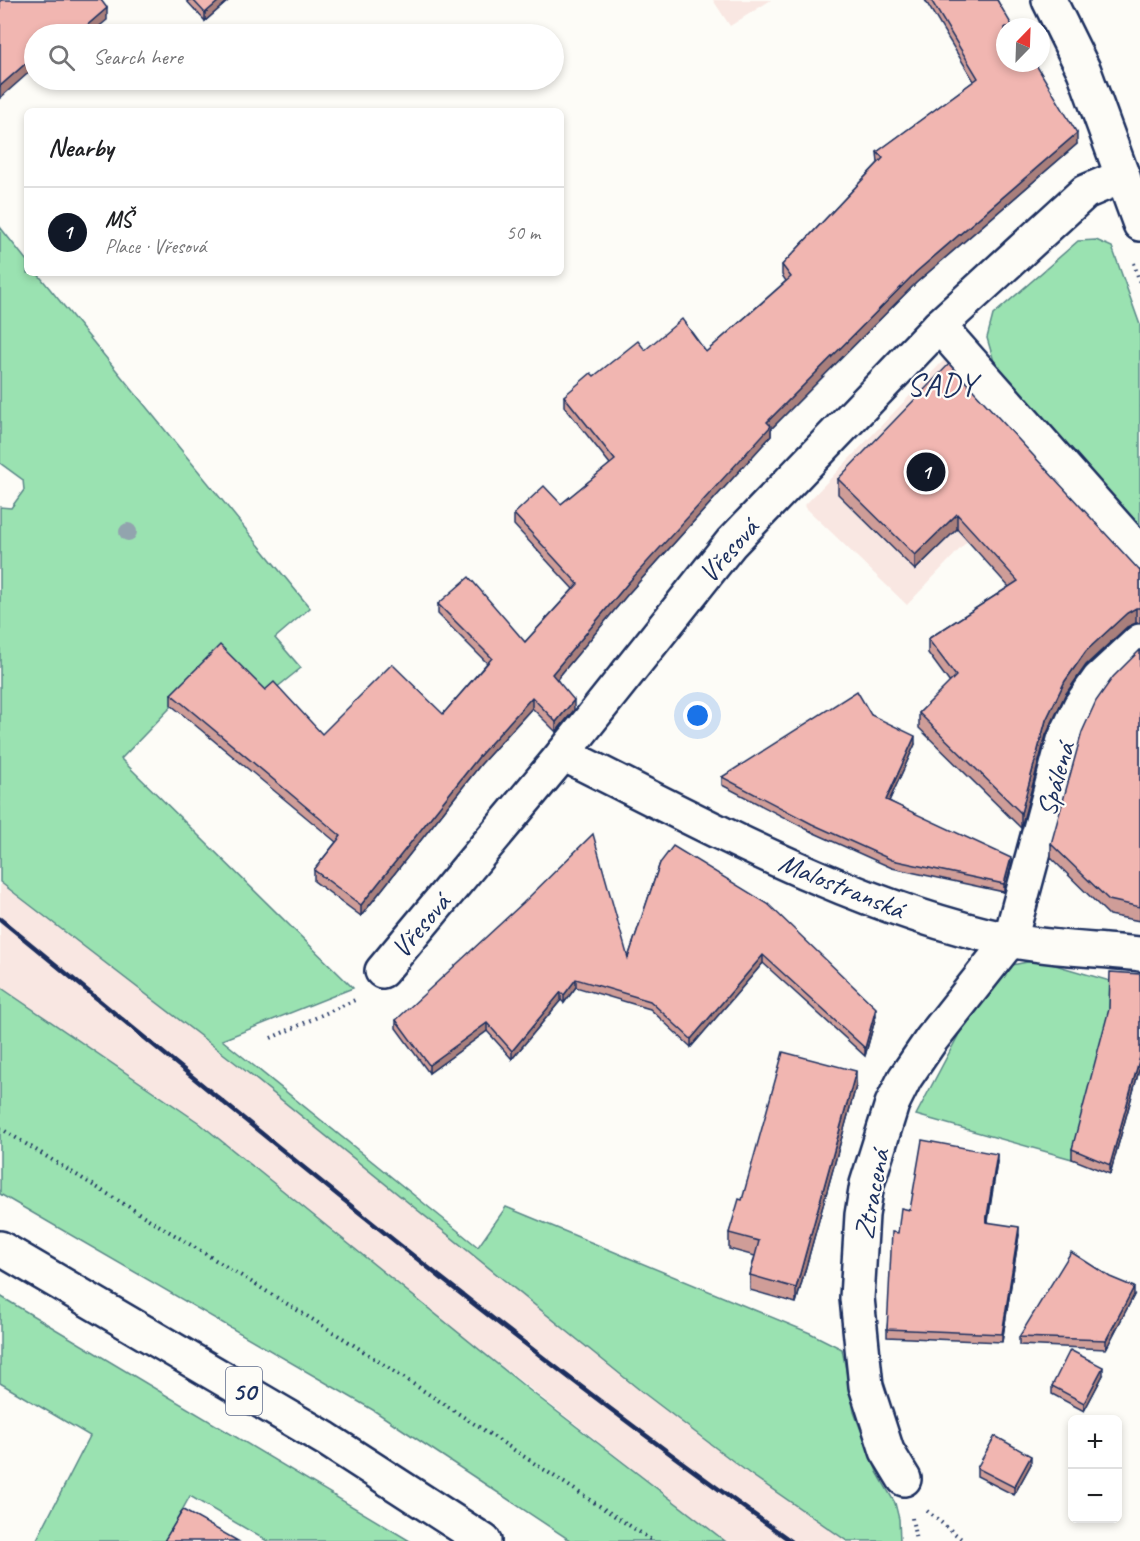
<!DOCTYPE html>
<meta charset="utf-8">
<style>
body{margin:0;font-family:Caveat,sans-serif;background:#f2f2f2;color:#202124}
.controls{position:absolute;right:18px;bottom:18px;display:grid;overflow:hidden;border-radius:9px;box-shadow:0 3px 9px #0003}
.controls button{width:54px;height:54px;display:grid;place-items:center;padding:0;border:0;border-bottom:2px solid #e0e0e0;background:#fff;color:#202124;font:30px sans-serif}
.compass{position:absolute;left:996px;top:18px;width:54px;height:54px;border-radius:50%;background:#fff;box-shadow:0 3px 9px #0003;rotate:23deg}
.you{position:absolute;left:698px;top:716px;width:21px;height:21px;margin:-15px;border:4px solid #fff;border-radius:50%;background:#1a73e8;box-shadow:0 0 0 9px #1a73e833}
.badge{display:grid;place-items:center;width:39px;height:39px;border-radius:50%;background:#111827;color:#fff;font-size:20px;font-weight:700}
.pin{position:absolute;translate:-50% -50%;border:3px solid #fff;box-shadow:0 2px 6px #0006}
.list{margin:0;padding:0;list-style:none}
h2{display:flex;justify-content:space-between;align-items:center;height:78px;margin:0;padding:0 24px;font-size:26px}
h2 small{font-size:20px;font-weight:400;color:#757577}
.list li{display:grid;grid-template-columns:39px 1fr auto;gap:18px;align-items:center;box-sizing:border-box;height:90px;padding:0 24px;border-top:2px solid #e0e0e0}
.list b{display:block;font-size:22px;white-space:nowrap}
.list p{margin:0;font-size:20px;white-space:nowrap;color:#757577}
.list em{font-size:20px;font-style:normal;color:#757577}
.icon{flex:none;width:33px;height:33px;fill:none;stroke:currentColor;stroke-width:2;stroke-linecap:round;stroke-linejoin:round}
.map{position:relative;flex:none;width:1140px;height:1541px;overflow:hidden}
.search{position:absolute;background:#fff;box-shadow:0 3px 9px #0003;left:24px;top:24px;width:540px;height:66px;display:flex;align-items:center;gap:15px;box-sizing:border-box;padding:0 21px;border-radius:33px;color:#757577;font-size:22px}
.panel{position:absolute;background:#fff;box-shadow:0 3px 9px #0003;left:24px;top:108px;width:540px;height:168px;border-radius:9px}
.map>svg:first-child{display:block}
</style>
<div class="map">
<svg width="1140" height="1541" viewBox="0 0 1140 1541">
<rect width="100%" height="100%" fill="#fdfcf7"/>
<filter id="ink" filterUnits="userSpaceOnUse"><feTurbulence type="fractalNoise" baseFrequency=".0167" numOctaves="2"/><feDisplacementMap in="SourceGraphic" scale="12" xChannelSelector="R" yChannelSelector="G"/><feConvolveMatrix kernelMatrix="1 2 1 2 8 2 1 2 1" color-interpolation-filters="sRGB"/></filter>
<g filter="url(#ink)">
<g fill="#f9e7e2">
<path d="M713 0H771L730 26Z"/>
<path d="M944 360 1044 460 907 605 804 506Z"/>
<path d="M0 882 242 1068 641 1391 847 1541H725L399 1286 198 1122 0 987Z"/>
</g>
<g fill="#9ae2b1" stroke="#5a8888" stroke-width="1.5">
<path d="M0 227 27 261V273H37L310 608 275 638 301 668 266 696 223 653 121 759 353 988 222 1040 478 1247 506 1207 810 1333 842 1349 854 1412 877 1472 895 1503 899 1519 900 1541H847L750 1474 641 1391 242 1068 0 882V507L11 508 24 490 23 480 0 463Z"/>
<path d="M1096 240 1112 247 1140 325V534L998 375 987 338 993 315 1078 241Z"/>
<path d="M1038 960 1110 981 1109 1019 1072 1159 916 1115 966 1021 1012 965Z"/>
<path d="M0 987 198 1122 533 1393 725 1541H571L373 1410 0 1194Z"/>
<path d="M0 1296 410 1541H267L190 1496 165 1541H36L90 1436 0 1383Z"/>
</g>
<g fill="none" stroke-linecap="round" stroke-linejoin="round">
<g stroke="#1b2f5e" stroke-width="38">
<g id="minor">
<path d="M1049 0 1084 71 1140 224"/>
<path d="M939 326 1140 553"/>
<path d="M563 754C707 825 850 906 1008 940 1051 949 1097 949 1140 954"/>
<path d="M382 971 563 754 731 543 939 326 1085 192 1123 176"/>
<path d="M904 1479 887 1451 866 1386 857 1298 862 1215 867 1184 892 1104 905 1078 931 1040 1010 940 1064 740 1080 706 1099 679 1140 641"/>
</g>
</g>
<g stroke="#1b2f5e" stroke-width="38">
<path id="major" d="M0 1248 326 1439 484 1541"/>
</g>
<g stroke="#1b2f5e" stroke-width="4" stroke-dasharray="1.5 4.5" stroke-linecap="butt">
<path d="M1134 263 1140 283"/>
<path d="M271 1038 355 1000"/>
<path d="M0 1128 346 1340 653 1541"/>
<path d="M927 1511 964 1541"/>
<path d="M912 1518 916 1541"/>
</g>
<use href="#minor" stroke="#fdfcf7" stroke-width="33"/>
<use href="#major" stroke="#fdfcf7" stroke-width="33"/>
<path stroke="#1b2f5e" stroke-width="4.5" d="M0 919C259 1131 517 1348 791 1541"/>
</g>
<circle fill="#92a4ae" cx="128" cy="532" r="9"/>
<g fill="#cf9d98" stroke="#1b2f5e" stroke-width="1.5">
<path d="M186 0H229L205 21Z"/>
<path d="M925 0H997L1077 144 916 283 771 429V436L628 594 557 679 574 710 556 732 532 708 481 764 361 916 314 881V870L336 842 171 705V694L265 690 322 734 443 714 487 663 438 614V604L525 642 573 589 514 525V514L561 504 610 464 564 406V396L594 376 645 350 706 352 786 281 782 275V265L878 163 877 152 974 81Z"/>
<path d="M838 479 1140 571V623H1136L1127 627 1086 665 1065 695 1046 735 1021 828 919 728V713L950 683 928 653V639L1009 587 957 529 915 570 838 494Z"/>
<path d="M1140 650V921L1109 915 1051 858V844Z"/>
<path d="M871 715 915 744 889 801 1011 866 1004 892 892 868 812 832 722 785V777Z"/>
<path d="M660 863 876 1016 865 1056 763 963 691 1047 650 1009 576 987 564 1003 561 1000 512 1059 487 1031 429 1073 396 1028V1020L628 958Z"/>
<path d="M1140 974V1067L1110 1174 1072 1159V1149Z"/>
<path d="M856 1086 796 1303 750 1290V1275L755 1256 729 1249V1233L742 1200Z"/>
<path d="M997 1162 988 1222 1019 1235 1002 1342 887 1337V1329L898 1233 910 1210Z"/>
<path d="M1134 1295 1106 1349 1019 1345V1337Z"/>
<path d="M1103 1375 1084 1411 1052 1394V1386Z"/>
<path d="M1031 1464 1014 1495 977 1476V1468Z"/>
</g>
<g fill="#a97f7c" stroke="#1b2f5e" stroke-width="1.5">
<path d="M220 0H229L205 21V13Z"/>
<path d="M107 8V20L90 34H77Z"/>
<path d="M34 56V68L0 98V86Z"/>
<path d="M1077 133V144L916 283 771 429V436L628 594 552 685V674L628 583 767 422 916 272Z"/>
<path d="M957 514V529L915 570V555Z"/>
<path d="M1136 608V623L1127 627 1086 665 1065 695 1046 735 1021 828V813L1046 720 1065 681 1086 651 1127 613Z"/>
<path d="M532 697V708L481 764 361 916V905L481 754Z"/>
<path d="M574 700V710L556 732V722Z"/>
<path d="M915 736V744L886 808V800Z"/>
<path d="M1011 858V866L1004 892V884Z"/>
<path d="M763 955V963L691 1047V1039Z"/>
<path d="M576 979V987L564 1003V995Z"/>
<path d="M561 992V1000L512 1059V1051Z"/>
<path d="M876 1008V1016L865 1056V1048Z"/>
<path d="M487 1023V1031L429 1073V1065Z"/>
<path d="M1140 1057V1067L1110 1174V1165Z"/>
<path d="M856 1071V1086L796 1303V1288Z"/>
<path d="M997 1154V1162L986 1230V1222Z"/>
<path d="M1019 1227V1235L1002 1342V1334Z"/>
<path d="M1134 1287V1295L1106 1349V1340Z"/>
<path d="M1103 1367V1375L1084 1411V1403Z"/>
<path d="M1031 1456V1464L1014 1495V1487Z"/>
</g>
<g fill="#f1b6b1" stroke="#1b2f5e" stroke-width="1.5">
<path d="M1 0H101L107 8 77 34H34V56L0 86V1Z"/>
<path d="M193 0H220L205 13Z"/>
<path d="M931 0H997L1013 27H1005V63H1035L1077 133 916 272 767 422 771 426 628 583 552 674 574 700 556 722 532 697 481 754 361 905 314 870 341 836 171 694 220 645 265 690 274 682 322 734 392 664 443 714 492 658 438 604 469 577 525 642 578 584 514 514 544 486 561 504 615 460 564 396 591 373 594 376 638 341 645 350 682 319 706 352 791 277 782 265 883 158 877 152 978 78Z"/>
<path d="M949 364 1140 571V608H1136L1127 613 1086 651 1065 681 1046 720 1021 813 919 713 956 676 928 639 1018 581 957 514 915 555 838 479Z"/>
<path d="M1140 650V907L1109 900 1051 844 1082 732 1096 701 1113 677Z"/>
<path d="M857 691 871 715 915 736 886 800 1011 858 1004 884 892 860 812 824 722 777Z"/>
<path d="M593 834 628 958 660 863 673 846 768 904 876 1008 865 1048 763 955 691 1039 650 1001 576 979 564 995 561 992 512 1051 487 1023 429 1065 396 1020 523 903Z"/>
<path d="M1110 972 1140 974V1057L1110 1165 1072 1149 1109 1009Z"/>
<path d="M783 1052 856 1071 796 1288 750 1275 759 1241 729 1233 739 1199 742 1200Z"/>
<path d="M922 1140 997 1154 986 1222 1019 1227 1002 1334 887 1329 892 1232 898 1233 901 1208 910 1210Z"/>
<path d="M1071 1252 1110 1277 1134 1287 1106 1340 1019 1337Z"/>
<path d="M1070 1350 1103 1367 1084 1403 1052 1386Z"/>
<path d="M995 1436 1031 1456 1014 1487 977 1468Z"/>
<path d="M183 1510 238 1541H164Z"/>
</g>
</g>
<g text-anchor="middle" stroke-width="4.5" stroke-linejoin="round" paint-order="stroke">
<rect fill="#fdfcf7" stroke="#5f6c8c" stroke-width="1.5" x="226" y="1367" width="36" height="48" rx="4.5"/>
<g font-size="27" font-weight="bold" fill="#1b2f5e">
<text x="244" y="1400">50</text>
</g>
<g font-size="28" fill="#1b2f5e" stroke="#fdfcf7">
<text transform="translate(728 550) rotate(-49)" y="10">Vřesová</text>
<text transform="translate(1055 779) rotate(-74)" y="10">Spálená</text>
<text transform="translate(842 885) rotate(22)" y="10">Malostranská</text>
<text transform="translate(420 925) rotate(-50)" y="10">Vřesová</text>
<text transform="translate(871 1194) rotate(-79)" y="10">Ztracená</text>
</g>
<g font-size="32" letter-spacing="1.5" fill="#1b2f5e" stroke="#fdfcf7">
<text x="942" y="395">SADY</text>
</g>
</g>
</svg>
<div class="controls">
<button>+</button>
<button>−</button>
</div>
<svg class="compass" viewBox="-18 -18 36 36"><path d="M0-13l5 13h-10z" fill="#e53935"/><path d="M0 13l5-13h-10z" fill="#757577"/></svg>
<div class="you"></div>
<div class="pin badge" style="left:926px;top:472px">1</div>
<div class="search"><svg class="icon" aria-label="search" viewBox="0 0 24 24"><circle cx="10" cy="10" r="6"/><path d="M15 15l6 6"/></svg>Search here</div>
<section class="panel">
<h2>Nearby<small></small></h2>
<ul class="list">
<li><span class="badge">1</span><div><b>MŠ</b><p>Place · Vřesová</p></div><em>50 m</em></li>
</ul>
</section>
</div>
